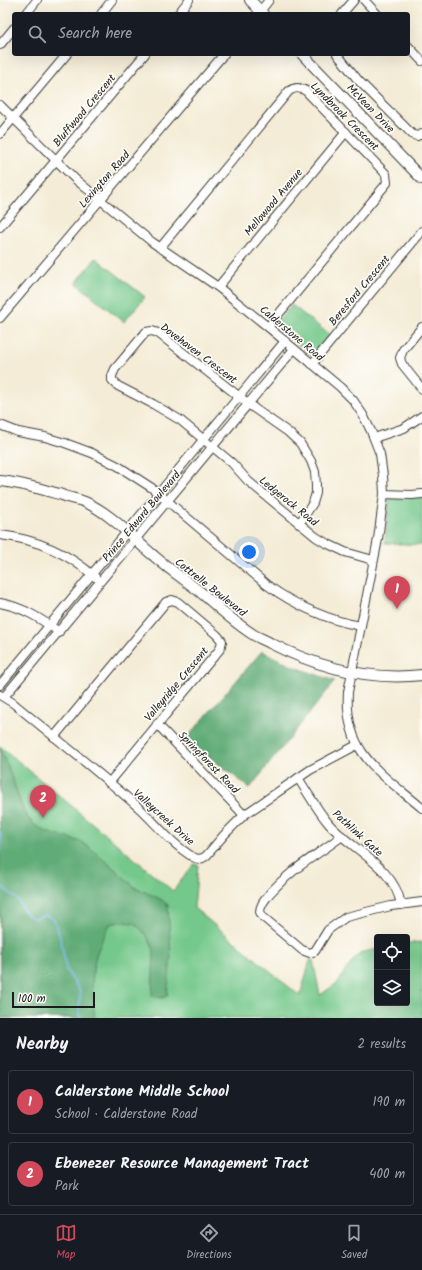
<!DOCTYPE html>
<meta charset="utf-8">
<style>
body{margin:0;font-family:Kalam,sans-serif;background:#242831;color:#f1f3f6}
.controls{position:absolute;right:12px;bottom:12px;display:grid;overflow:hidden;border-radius:4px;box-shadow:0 4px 16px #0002}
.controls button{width:36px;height:36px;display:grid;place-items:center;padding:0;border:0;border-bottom:1px solid #363941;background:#171b24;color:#f1f3f6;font:20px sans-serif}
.scale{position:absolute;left:12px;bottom:10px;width:83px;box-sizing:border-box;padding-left:4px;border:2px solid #1c1c1c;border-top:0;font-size:11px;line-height:14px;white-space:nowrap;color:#1c1c1c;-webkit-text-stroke:3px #fdfcf7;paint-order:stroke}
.you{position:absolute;left:249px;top:552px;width:14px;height:14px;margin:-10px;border:3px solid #fff;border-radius:50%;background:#1a73e8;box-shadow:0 0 0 6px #1a73e833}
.badge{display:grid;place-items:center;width:26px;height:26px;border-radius:50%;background:#d1495b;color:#fff;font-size:13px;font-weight:700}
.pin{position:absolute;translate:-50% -33px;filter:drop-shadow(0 1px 2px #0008)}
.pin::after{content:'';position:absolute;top:21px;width:14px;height:12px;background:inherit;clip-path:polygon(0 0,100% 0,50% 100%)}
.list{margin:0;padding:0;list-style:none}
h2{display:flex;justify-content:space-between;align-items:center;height:52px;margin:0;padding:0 16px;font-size:17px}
h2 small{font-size:13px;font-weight:400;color:#9ea1a6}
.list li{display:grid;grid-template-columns:26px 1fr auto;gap:12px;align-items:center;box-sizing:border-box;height:64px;margin:0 8px 8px;padding:0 8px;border:1px solid #363941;border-radius:4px}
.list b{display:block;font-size:15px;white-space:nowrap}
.list p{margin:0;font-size:13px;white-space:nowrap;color:#9ea1a6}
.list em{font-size:13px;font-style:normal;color:#9ea1a6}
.icon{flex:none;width:22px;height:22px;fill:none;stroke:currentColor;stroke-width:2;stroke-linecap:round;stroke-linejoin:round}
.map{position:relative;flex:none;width:422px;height:1018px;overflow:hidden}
.search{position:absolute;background:#171b24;box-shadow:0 4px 16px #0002;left:12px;right:12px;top:12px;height:44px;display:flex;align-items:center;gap:10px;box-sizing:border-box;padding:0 14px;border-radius:4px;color:#9ea1a6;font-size:15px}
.sheet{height:196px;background:#171b24}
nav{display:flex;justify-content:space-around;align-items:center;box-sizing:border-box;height:56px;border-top:1px solid #363941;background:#171b24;font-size:11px;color:#9ea1a6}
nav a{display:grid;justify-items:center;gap:2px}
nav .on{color:#d1495b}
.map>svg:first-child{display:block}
</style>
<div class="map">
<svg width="422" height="1018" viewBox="0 0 422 1018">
<rect width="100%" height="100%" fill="#fdfcf7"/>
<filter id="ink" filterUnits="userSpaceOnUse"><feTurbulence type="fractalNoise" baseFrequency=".025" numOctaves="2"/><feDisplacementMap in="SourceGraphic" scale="8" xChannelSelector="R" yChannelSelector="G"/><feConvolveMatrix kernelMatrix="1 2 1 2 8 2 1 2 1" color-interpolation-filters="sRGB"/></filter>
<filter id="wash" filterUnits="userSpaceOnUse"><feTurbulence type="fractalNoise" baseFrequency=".012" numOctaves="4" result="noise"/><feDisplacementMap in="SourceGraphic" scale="16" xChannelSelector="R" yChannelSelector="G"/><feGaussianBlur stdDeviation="0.9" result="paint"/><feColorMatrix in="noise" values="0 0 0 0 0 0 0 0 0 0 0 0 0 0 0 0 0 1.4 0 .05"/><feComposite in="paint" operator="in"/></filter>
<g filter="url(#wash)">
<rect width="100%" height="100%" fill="#f4ecd6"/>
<g fill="#75c88b" stroke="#487254">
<path d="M96 258 145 297 124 322 76 283Z"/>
<path d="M292 305 331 336 312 356 276 326V323Z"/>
<path d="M422 497V545L385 543 389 499Z"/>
<path d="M0 746 173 891 194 864 198 865 194 908 300 996 310 960H313L320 995 339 982 345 971 356 957 363 952 377 949V1003H407V943L422 942V1018H0Z"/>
</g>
<g fill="#60ac77" stroke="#3e644a">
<path d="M262 651 292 666 335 681 250 788 186 739Z"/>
<path d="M0 748 9 769 21 804 27 817 36 826 47 832 82 842 94 851 135 887 162 900 168 905 171 958 167 996 162 998 152 996 154 950 146 935 135 923 121 922 110 924C104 936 96 951 94 965 91 979 93 1003 95 1018H0Z"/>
</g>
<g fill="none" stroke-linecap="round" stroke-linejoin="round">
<g stroke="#83b7f1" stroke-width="1.5">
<path d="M0 831 1 834V849L0 851"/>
<path d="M0 885 17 899 25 913 34 919 45 915 54 919 61 940 66 969 80 991 79 1014 81 1018"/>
</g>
</g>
</g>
<g filter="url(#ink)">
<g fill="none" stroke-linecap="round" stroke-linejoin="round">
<g stroke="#3c3b38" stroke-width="10">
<g id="minor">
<path d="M364 0 377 14"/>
<path d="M26 14 37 0"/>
<path d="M101 14 112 0"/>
<path d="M178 14 189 0"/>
<path d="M258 14 269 0"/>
<path d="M342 14 354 0"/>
<path d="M0 45 14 28"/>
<path d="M408 46 422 61"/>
<path d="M337 54 358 80 413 135 417 136 422 134"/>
<path d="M0 105 75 179 152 242 218 287 268 327 340 387 353 400 363 415 371 431 380 454 383 476 384 494 378 539 348 692C344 754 381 773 422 808"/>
<path d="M0 134 67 54"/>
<path d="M0 227 145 54"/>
<path d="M160 248 289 91C295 87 300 87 306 91L386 174 387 183 268 327"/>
<path d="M218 287 346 132"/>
<path d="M0 318 224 54"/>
<path d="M422 327 403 350 400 358 402 364 422 389"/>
<path d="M312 364 422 231"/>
<path d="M0 425 18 432 45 437 65 443 92 453 118 466 152 488 267 585C295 605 326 620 361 626"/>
<path d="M374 438 404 428 422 416"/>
<path d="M384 494 412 495 422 494"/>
<path d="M299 524 313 503 316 493V485L315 472 311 461 300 443 288 432 255 409 158 333 152 331 146 332 115 369 112 376V380L118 386 153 404 180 420 232 463 248 481 316 537 326 543 345 552 373 560"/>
<path d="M0 535C35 539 68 553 95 577"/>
<path d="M0 603C23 607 41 619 59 632"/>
<path d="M0 685 285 341"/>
<path d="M0 695 13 703C54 737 96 770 137 806 155 822 171 844 193 857 198 860 203 859 207 855L224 835 244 815 310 770 357 745"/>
<path d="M4 697 294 349"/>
<path d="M157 724 244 815"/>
<path d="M54 737 166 602 172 600 178 602 217 635 222 641 220 649 109 783"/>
<path d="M298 778C308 793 317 810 329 824 352 850 395 867 401 905"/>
<path d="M342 836C316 856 292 868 270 893 266 899 260 904 260 912L263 917 302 950 310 953 315 951 328 930 346 917 391 906 422 902"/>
</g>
</g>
<g stroke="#3c3b38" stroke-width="12">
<g id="major">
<path d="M250 0 263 14"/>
<path d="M302 54 422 179"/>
<path d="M0 481C22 483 41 489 62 495 69 498 78 499 85 502 112 514 132 538 154 556 170 570 188 582 204 595 220 609 236 624 254 635 259 638 265 640 270 643 317 667 369 681 422 675"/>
</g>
</g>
<use href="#minor" stroke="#fff" stroke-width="8"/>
<use href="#major" stroke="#fff" stroke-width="10"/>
</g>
</g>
<g text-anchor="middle" stroke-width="3.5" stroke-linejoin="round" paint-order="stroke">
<g font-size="11" fill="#1c1c1c" stroke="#fdfcf7">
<text transform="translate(371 108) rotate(46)" y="4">McVean Drive</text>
<text transform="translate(84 110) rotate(-50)" y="4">Bluffwood Crescent</text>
<text transform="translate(345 116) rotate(45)" y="4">Lyndbrook Crescent</text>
<text transform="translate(104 179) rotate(-49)" y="4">Lexington Road</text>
<text transform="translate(273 202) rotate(-50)" y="4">Mellowood Avenue</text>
<text transform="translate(359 290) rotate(-50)" y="4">Beresford Crescent</text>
<text transform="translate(292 333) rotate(40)" y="4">Calderstone Road</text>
<text transform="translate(199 353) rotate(37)" y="4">Dovehaven Crescent</text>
<text transform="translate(289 501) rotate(39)" y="4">Ledgerock Road</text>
<text transform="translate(141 516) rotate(-50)" y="4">Prince Edward Boulevard</text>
<text transform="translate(211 587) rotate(38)" y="4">Cottrelle Boulevard</text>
<text transform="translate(176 684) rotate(-50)" y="4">Valleyridge Crescent</text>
<text transform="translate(209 762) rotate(46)" y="4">Springforest Road</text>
<text transform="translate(164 817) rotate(42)" y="4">Valleycreek Drive</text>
<text transform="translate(358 833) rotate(42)" y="4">Pathlink Gate</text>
</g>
</g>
</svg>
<div class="controls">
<button><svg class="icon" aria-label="locate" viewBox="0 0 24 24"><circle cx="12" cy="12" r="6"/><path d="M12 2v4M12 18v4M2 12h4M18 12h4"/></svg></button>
<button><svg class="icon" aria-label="layers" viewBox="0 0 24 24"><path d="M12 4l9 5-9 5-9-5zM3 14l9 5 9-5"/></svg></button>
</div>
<div class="scale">100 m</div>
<div class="you"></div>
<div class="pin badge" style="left:397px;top:609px">1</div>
<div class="pin badge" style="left:43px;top:818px">2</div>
<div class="search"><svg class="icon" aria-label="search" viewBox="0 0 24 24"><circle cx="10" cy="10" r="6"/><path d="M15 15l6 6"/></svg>Search here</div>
</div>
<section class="sheet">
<h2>Nearby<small>2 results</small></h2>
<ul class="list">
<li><span class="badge">1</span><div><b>Calderstone Middle School</b><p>School · Calderstone Road</p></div><em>190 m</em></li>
<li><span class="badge">2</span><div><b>Ebenezer Resource Management Tract</b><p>Park</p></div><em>400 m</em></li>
</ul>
</section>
<nav>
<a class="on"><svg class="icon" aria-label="map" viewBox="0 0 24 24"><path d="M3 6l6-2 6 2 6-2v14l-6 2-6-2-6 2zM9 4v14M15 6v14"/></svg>Map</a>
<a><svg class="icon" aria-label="directions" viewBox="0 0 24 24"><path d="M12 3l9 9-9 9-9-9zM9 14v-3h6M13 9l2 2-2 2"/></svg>Directions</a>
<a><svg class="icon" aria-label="saved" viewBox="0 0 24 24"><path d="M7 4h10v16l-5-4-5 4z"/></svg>Saved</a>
</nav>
